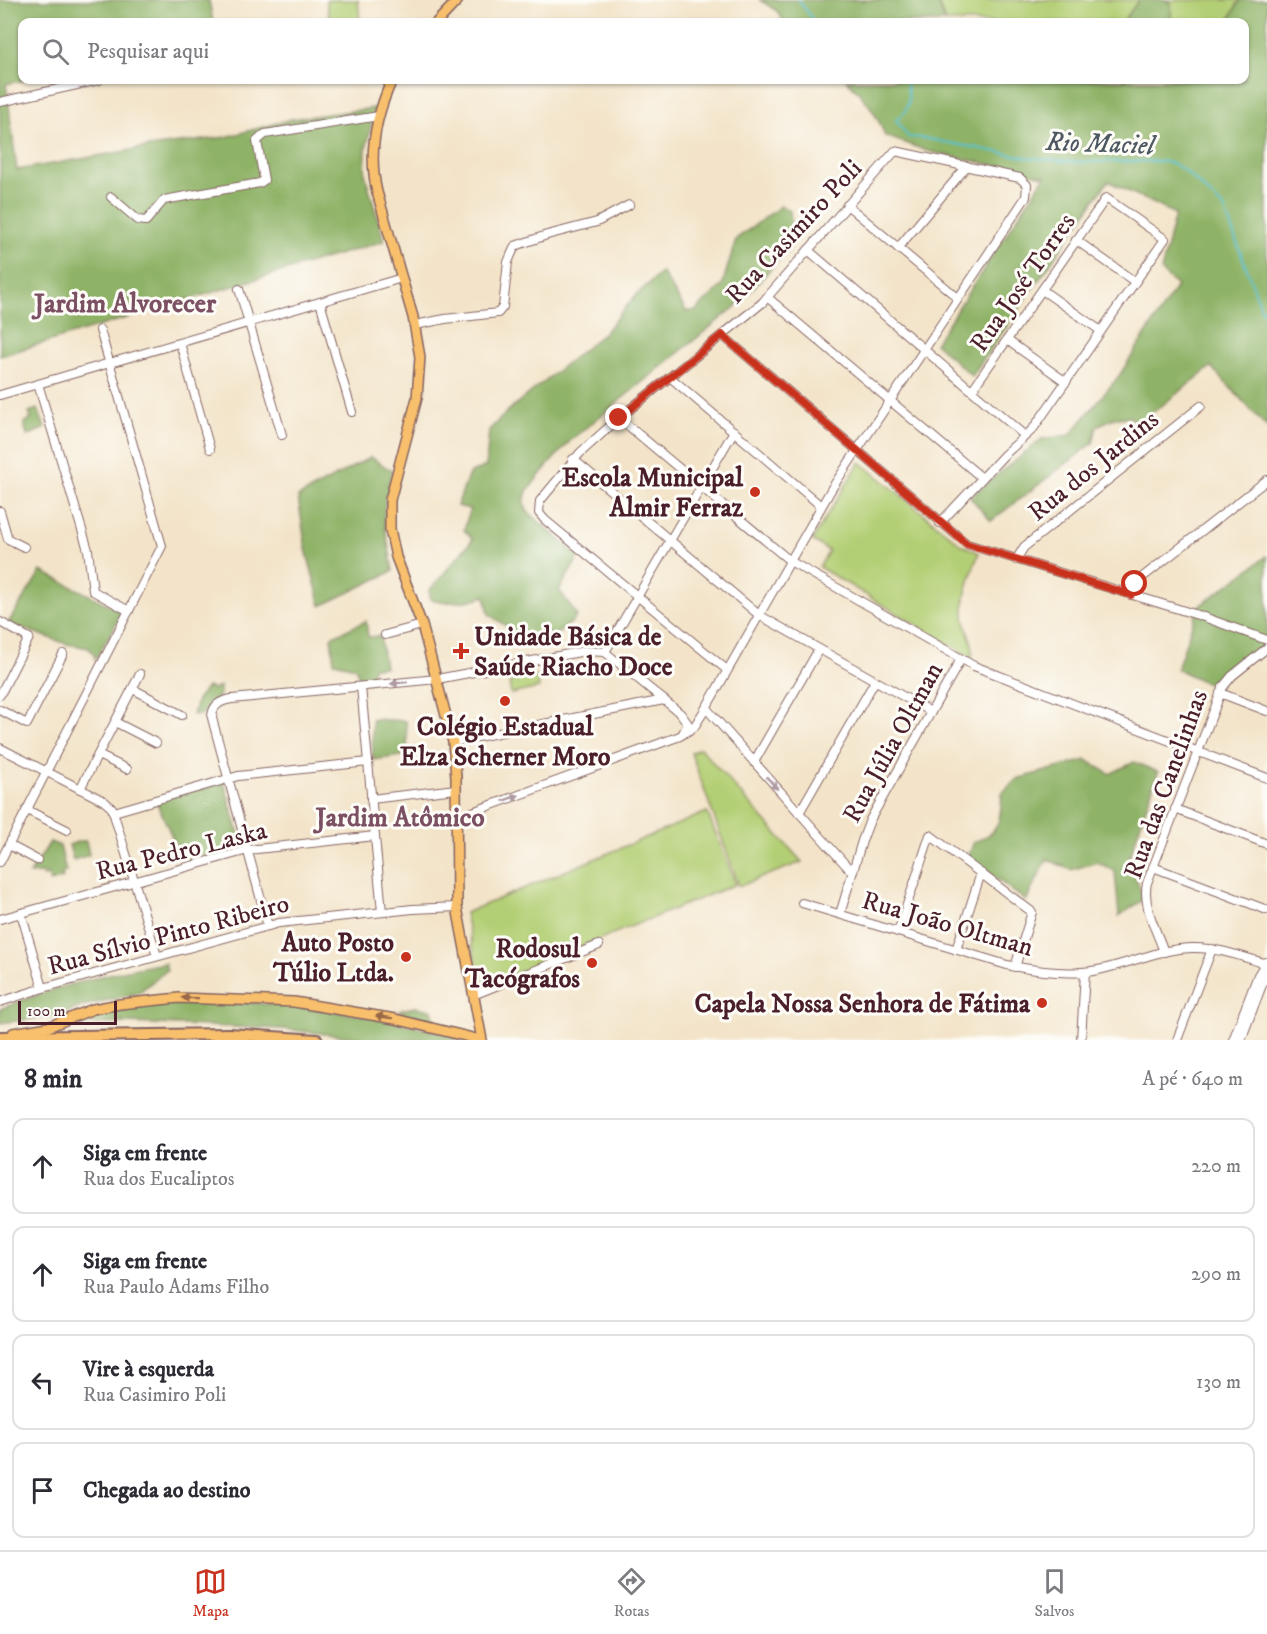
<!DOCTYPE html>
<html lang="pt">
<meta charset="utf-8">
<style>
body{margin:0;font-family:"IM FELL DW Pica",serif;background:#f7f7f7;color:#2b2b33}
.scale{position:absolute;left:18px;bottom:15px;width:99px;box-sizing:border-box;padding-left:6px;border:3px solid #4a1f2b;border-top:0;font-size:16px;line-height:21px;white-space:nowrap;color:#4a1f2b;-webkit-text-stroke:4px #fdfcf7;paint-order:stroke}
.stop{position:absolute;width:18px;height:18px;margin:-14px;border:4px solid #c8321e;border-radius:50%;background:#fff}
.stop.end{background:#c8321e;border-color:#fff;box-shadow:0 2px 6px #0008}
.list{margin:0;padding:0;list-style:none}
h2{display:flex;justify-content:space-between;align-items:center;height:78px;margin:0;padding:0 24px;font-size:26px}
h2 small{font-size:20px;font-weight:400;color:#7c7c81}
.list li{display:grid;grid-template-columns:39px 1fr auto;gap:18px;align-items:center;box-sizing:border-box;height:96px;margin:0 12px 12px;padding:0 12px;border:2px solid #e1e1e2;border-radius:12px}
.list b{display:block;font-size:22px;white-space:nowrap}
.list p{margin:0;font-size:20px;white-space:nowrap;color:#7c7c81}
.list em{font-size:20px;font-style:normal;color:#7c7c81}
.icon{flex:none;width:33px;height:33px;fill:none;stroke:currentColor;stroke-width:2;stroke-linecap:round;stroke-linejoin:round}
.map{position:relative;flex:none;width:1267px;height:1040px;overflow:hidden}
.search{position:absolute;background:#fff;box-shadow:0 2px 4px #0004;left:18px;right:18px;top:18px;height:66px;display:flex;align-items:center;gap:15px;box-sizing:border-box;padding:0 21px;border-radius:12px;color:#7c7c81;font-size:22px}
.sheet{height:510px;background:#fff}
nav{display:flex;justify-content:space-around;align-items:center;box-sizing:border-box;height:84px;border-top:2px solid #e1e1e2;background:#fff;font-size:16px;color:#7c7c81}
nav a{display:grid;justify-items:center;gap:3px}
nav .on{color:#c8321e}
.map>svg:first-child{display:block}
</style>
<div class="map">
<svg width="1267" height="1040" viewBox="0 0 1267 1040">
<rect width="100%" height="100%" fill="#fdfcf7"/>
<filter id="ink" filterUnits="userSpaceOnUse"><feTurbulence type="fractalNoise" baseFrequency=".0167" numOctaves="2"/><feDisplacementMap in="SourceGraphic" scale="12" xChannelSelector="R" yChannelSelector="G"/><feConvolveMatrix kernelMatrix="1 2 1 2 8 2 1 2 1" color-interpolation-filters="sRGB"/></filter>
<filter id="wash" filterUnits="userSpaceOnUse"><feTurbulence type="fractalNoise" baseFrequency=".008" numOctaves="4" result="noise"/><feDisplacementMap in="SourceGraphic" scale="24" xChannelSelector="R" yChannelSelector="G"/><feGaussianBlur stdDeviation="1.35" result="paint"/><feColorMatrix in="noise" values="0 0 0 0 0 0 0 0 0 0 0 0 0 0 0 0 0 1.4 0 .05"/><feComposite in="paint" operator="in"/></filter>
<g filter="url(#wash)">
<rect width="100%" height="100%" fill="#f3e4c9"/>
<g fill="#b3cf75" stroke="#7e7750" stroke-width="1.5">
<path d="M326 0H358L360 22H330Z"/>
<path d="M935 0H1139L1123 22H945L939 5Z"/>
<path d="M1165 0H1240L1228 22H1171V4Z"/>
<path d="M860 462 962 545 979 553C971 575 959 602 966 626 970 642 974 640 972 658L819 567 829 551 812 540Z"/>
<path d="M537 676 539 688 511 694 509 682Z"/>
<path d="M700 748 802 862 739 886 691 753Z"/>
<path d="M707 812 736 884 481 987 465 913Z"/>
</g>
<g fill="#8eb266" stroke="#6c6848" stroke-width="1.5">
<path d="M0 0H209L213 22H22V80H25L6 84 17 170 149 147 226 137 292 119 375 108 366 149 365 174 384 241 0 356Z"/>
<path d="M760 0H935L939 5 945 22H784L777 11Z"/>
<path d="M1139 0H1165L1171 3V22H1123Z"/>
<path d="M1240 0H1267V427L1211 367 1138 424 1130 417 1114 418 1097 426 1093 443 991 521 970 497 1042 439 1070 435 1119 376 1177 286 1161 271 1175 214 1108 181 972 376 935 343 1045 176 927 151 885 136C877 113 864 96 846 80H1244V22H1228Z"/>
<path d="M781 206 790 211 793 244 740 303 571 440 549 464 527 491 524 502 527 511 579 557 559 590 577 615 573 621 556 635 520 636 489 614 485 596C468 602 449 604 431 600L429 591 473 539 464 530 470 509 457 506 469 474 486 466 489 430 509 410 604 333 635 296 662 272 686 311H695L722 286 736 239Z"/>
<path d="M38 409 45 428 27 436 24 423 31 419 29 412Z"/>
<path d="M371 457 392 471 385 500 384 521 393 571 321 606 306 549 298 497Z"/>
<path d="M1267 556V641L1215 687 1177 669 1198 607Z"/>
<path d="M41 571 123 612 95 660 94 654 89 648 67 644 8 623Z"/>
<path d="M366 621 368 637 380 636 385 667H373L371 681 361 682 355 667 334 662 331 637Z"/>
<path d="M220 686V694L201 715H193L197 700 207 687 214 689Z"/>
<path d="M372 719 406 721 408 755 373 760Z"/>
<path d="M1086 760 1110 774 1134 762 1158 772 1130 856 1143 900 1119 916 1115 871 1097 862 1071 870 1047 859 1026 901 968 857 974 842C1002 832 1000 820 1002 793L1017 779Z"/>
<path d="M224 782 243 848 183 861 156 801Z"/>
<path d="M80 841H86L89 855 73 860 69 845Z"/>
<path d="M50 842 60 846 66 872 62 873 63 878 50 882 48 874 44 876 42 873 30 874Z"/>
<path d="M165 963 167 970 138 993 87 1005 56 1016 0 1023V1009C53 988 109 972 165 963Z"/>
<path d="M250 1003 294 1005 389 1020 471 1040H375L284 1029 128 1023 64 1025 93 1012 151 1004Z"/>
<path d="M415 1007 432 1010 435 1022 398 1012 402 1010Z"/>
</g>
<g fill="none" stroke-linecap="round" stroke-linejoin="round">
<g stroke="#54c1cc" stroke-width="2">
<path d="M799 0 814 22"/>
<path d="M906 80C909 97 912 109 896 120L908 137 923 138 1030 158 1077 162 1161 161 1174 164 1185 171 1224 208 1262 310 1267 318"/>
</g>
</g>
</g>
<g filter="url(#ink)">
<g fill="none" stroke-linecap="round" stroke-linejoin="round">
<g stroke="#856462" stroke-width="10">
<g id="minor">
<path d="M0 102 99 80"/>
<path d="M111 197 138 220 146 221 164 200 260 183 264 180 257 141 265 134 379 116"/>
<path d="M847 205 958 298"/>
<path d="M1076 240 1135 282"/>
<path d="M898 248 967 166"/>
<path d="M808 250 1025 436"/>
<path d="M239 289 282 435"/>
<path d="M1042 290 1101 331"/>
<path d="M767 297 982 478"/>
<path d="M320 302 352 412"/>
<path d="M415 325 445 319 498 313 503 307 508 262 515 246 547 235 597 222 629 205"/>
<path d="M722 335 967 544 1201 616 1267 640"/>
<path d="M1007 340 1066 382"/>
<path d="M180 343 210 449"/>
<path d="M670 377 821 506"/>
<path d="M38 384 88 550 93 591 129 611"/>
<path d="M0 395 402 278"/>
<path d="M619 418 790 561 974 666 1267 778"/>
<path d="M573 459 759 615 931 712"/>
<path d="M0 511 8 539 24 547"/>
<path d="M940 523 1004 455 1033 429 1165 239 1106 198 972 390"/>
<path d="M1016 560 1024 547 1201 406"/>
<path d="M1131 595 1135 583 1267 480"/>
<path d="M0 622 29 638 0 695"/>
<path d="M385 635 422 625"/>
<path d="M605 652 734 431"/>
<path d="M361 687 382 912"/>
<path d="M133 689 182 715"/>
<path d="M1220 693 1267 711"/>
<path d="M706 708 852 872"/>
<path d="M0 710 27 724 63 654"/>
<path d="M115 722 156 743"/>
<path d="M453 742 664 700"/>
<path d="M0 748 104 801 112 808 157 956"/>
<path d="M98 755 127 769"/>
<path d="M754 762 819 649"/>
<path d="M80 789 140 674"/>
<path d="M371 799 456 789"/>
<path d="M1175 809 1267 844"/>
<path d="M27 810 67 830"/>
<path d="M114 812 238 776 368 762"/>
<path d="M799 813 875 681"/>
<path d="M456 818 680 736 694 727 706 708 832 488 1026 197 1027 185 1020 178 895 151 762 303 619 418 580 453 540 501 539 513 545 520 727 670"/>
<path d="M9 845 37 860"/>
<path d="M0 862 162 546 100 330"/>
<path d="M1153 867 1267 910"/>
<path d="M802 903 1007 965C1036 971 1069 976 1098 970 1129 964 1159 949 1191 948 1217 947 1243 957 1267 964"/>
<path d="M21 913 43 988"/>
<path d="M840 914 862 841 870 820 961 659"/>
<path d="M0 919 248 850 375 836"/>
<path d="M268 926 212 718C212 705 220 701 232 699L437 679 585 651 605 652 681 714 688 724 683 733"/>
<path d="M898 932 930 835 1032 912 1015 967"/>
<path d="M956 950 981 873"/>
<path d="M1164 952C1157 931 1142 906 1147 883L1223 687 1232 676 1267 648"/>
<path d="M473 995 599 945"/>
<path d="M0 1002 43 988 279 923 413 909 457 907"/>
<path d="M1081 1040 1085 972"/>
<path d="M1177 1040 1212 949"/>
<path d="M1233 1040 1258 975 1266 962"/>
<path d="M1241 1040 1265 977 1266 966"/>
</g>
</g>
<g stroke="#856462" stroke-width="12">
<g id="major">
<path d="M437 22 458 0"/>
<path d="M392 80C376 115 368 154 377 192L413 317 420 357 417 398 390 500V529L396 557 422 625 453 742 456 777 457 907 482 1040"/>
<path d="M13 1033 48 1027 93 1009 120 1004 179 998 294 1002 395 1019 481 1040"/>
</g>
</g>
<g stroke="#856462" stroke-width="14">
<path id="highway" d="M0 1037 229 1034 317 1040"/>
</g>
<use href="#minor" stroke="#fff" stroke-width="8"/>
<use href="#major" stroke="#f8bf6c" stroke-width="9"/>
<use href="#highway" stroke="#f8bf6c" stroke-width="10"/>
</g>
<defs><path id="oneway-solid" d="M-6-.8H1V-3.2L6.5 0L1 3.2V.8H-6Z" transform="scale(1.5)"/></defs>
<g fill="#ae9aa0">
<use href="#oneway-solid" transform="translate(399 683) rotate(174)"/>
<use href="#oneway-solid" transform="translate(772 783) rotate(48)"/>
<use href="#oneway-solid" transform="translate(511 798) rotate(-20)"/>
</g>
<g fill="#986748">
<use href="#oneway-solid" transform="translate(190 998) rotate(-179)"/>
<use href="#oneway-solid" transform="translate(384 1017) rotate(-171)"/>
</g>
</g>
<g fill="none" stroke-linecap="round" stroke-linejoin="round" filter="url(#ink)">
<path stroke="#c8321e" stroke-width="8" d="M619 418 722 335 967 544 1131 595 1135 584"/>
</g>
<g fill="#c8321e" stroke="#fdfcf7" stroke-width="2">
<circle cx="755" cy="492" r="6"/>
<path d="M458 642h6v6h6v6h-6v6h-6v-6h-6v-6h6z"/>
<circle cx="505" cy="701" r="6"/>
<circle cx="406" cy="957" r="6"/>
<circle cx="592" cy="963" r="6"/>
<circle cx="1042" cy="1003" r="6"/>
</g>
<g text-anchor="middle" stroke-width="6" stroke-linejoin="round" paint-order="stroke">
<g font-size="26" fill="#4a1f2b" stroke="#fdfcf7">
<text transform="translate(793 231) rotate(-47)" y="9">Rua Casimiro Poli</text>
<text transform="translate(1022 282) rotate(-55)" y="9">Rua José Torres</text>
<text transform="translate(1093 465) rotate(-39)" y="9">Rua dos Jardins</text>
<text transform="translate(892 742) rotate(-61)" y="9">Rua Júlia Oltman</text>
<text transform="translate(1165 784) rotate(-70)" y="9">Rua das Canelinhas</text>
<text transform="translate(181 850) rotate(-14)" y="9">Rua Pedro Laska</text>
<text transform="translate(948 923) rotate(16)" y="9">Rua João Oltman</text>
<text transform="translate(168 934) rotate(-15)" y="9">Rua Sílvio Pinto Ribeiro</text>
</g>
<g font-size="26" font-weight="bold" fill="#4a1f2b" stroke="#fdfcf7" text-anchor="end">
<text x="743" y="486">Escola Municipal<tspan x="743" dy="30">Almir Ferraz</tspan></text>
<text x="474" y="645" text-anchor="start">Unidade Básica de<tspan x="474" dy="30">Saúde Riacho Doce</tspan></text>
<text x="505" y="735" text-anchor="middle">Colégio Estadual<tspan x="505" dy="30">Elza Scherner Moro</tspan></text>
<text x="394" y="951">Auto Posto<tspan x="394" dy="30">Túlio Ltda.</tspan></text>
<text x="580" y="957">Rodosul<tspan x="580" dy="30">Tacógrafos</tspan></text>
<text x="1030" y="1012">Capela Nossa Senhora de Fátima</text>
</g>
<g font-size="27" font-style="italic" fill="#4e5863" stroke="#fdfcf7">
<text transform="translate(1100 143) rotate(2)" y="9">Rio Maciel</text>
</g>
<g font-size="27" font-weight="bold" fill="#7c5063" stroke="#fdfcf7">
<text x="125" y="312">Jardim Alvorecer</text>
<text x="400" y="826">Jardim Atômico</text>
</g>
</g>
</svg>
<div class="scale">100 m</div>
<div class="stop" style="left:1135px;top:584px"></div>
<div class="stop end" style="left:619px;top:418px"></div>
<div class="search"><svg class="icon" aria-label="search" viewBox="0 0 24 24"><circle cx="10" cy="10" r="6"/><path d="M15 15l6 6"/></svg>Pesquisar aqui</div>
</div>
<section class="sheet">
<h2>8 min<small>A pé · 640 m</small></h2>
<ul class="list">
<li><svg class="icon" aria-label="ahead" viewBox="0 0 24 24"><path d="M12 20V5M6 11l6-6 6 6"/></svg><div><b>Siga em frente</b><p>Rua dos Eucaliptos</p></div><em>220 m</em></li>
<li><svg class="icon" aria-label="ahead" viewBox="0 0 24 24"><path d="M12 20V5M6 11l6-6 6 6"/></svg><div><b>Siga em frente</b><p>Rua Paulo Adams Filho</p></div><em>290 m</em></li>
<li><svg class="icon" aria-label="left" viewBox="0 0 24 24"><path d="M17 20v-9H6M10 6l-5 5 5 5"/></svg><div><b>Vire à esquerda</b><p>Rua Casimiro Poli</p></div><em>130 m</em></li>
<li><svg class="icon" aria-label="arrive" viewBox="0 0 24 24"><path d="M6 21V4h12l-3 4 3 4H6"/></svg><div><b>Chegada ao destino</b></div></li>
</ul>
</section>
<nav>
<a class="on"><svg class="icon" aria-label="map" viewBox="0 0 24 24"><path d="M3 6l6-2 6 2 6-2v14l-6 2-6-2-6 2zM9 4v14M15 6v14"/></svg>Mapa</a>
<a><svg class="icon" aria-label="directions" viewBox="0 0 24 24"><path d="M12 3l9 9-9 9-9-9zM9 14v-3h6M13 9l2 2-2 2"/></svg>Rotas</a>
<a><svg class="icon" aria-label="saved" viewBox="0 0 24 24"><path d="M7 4h10v16l-5-4-5 4z"/></svg>Salvos</a>
</nav>
